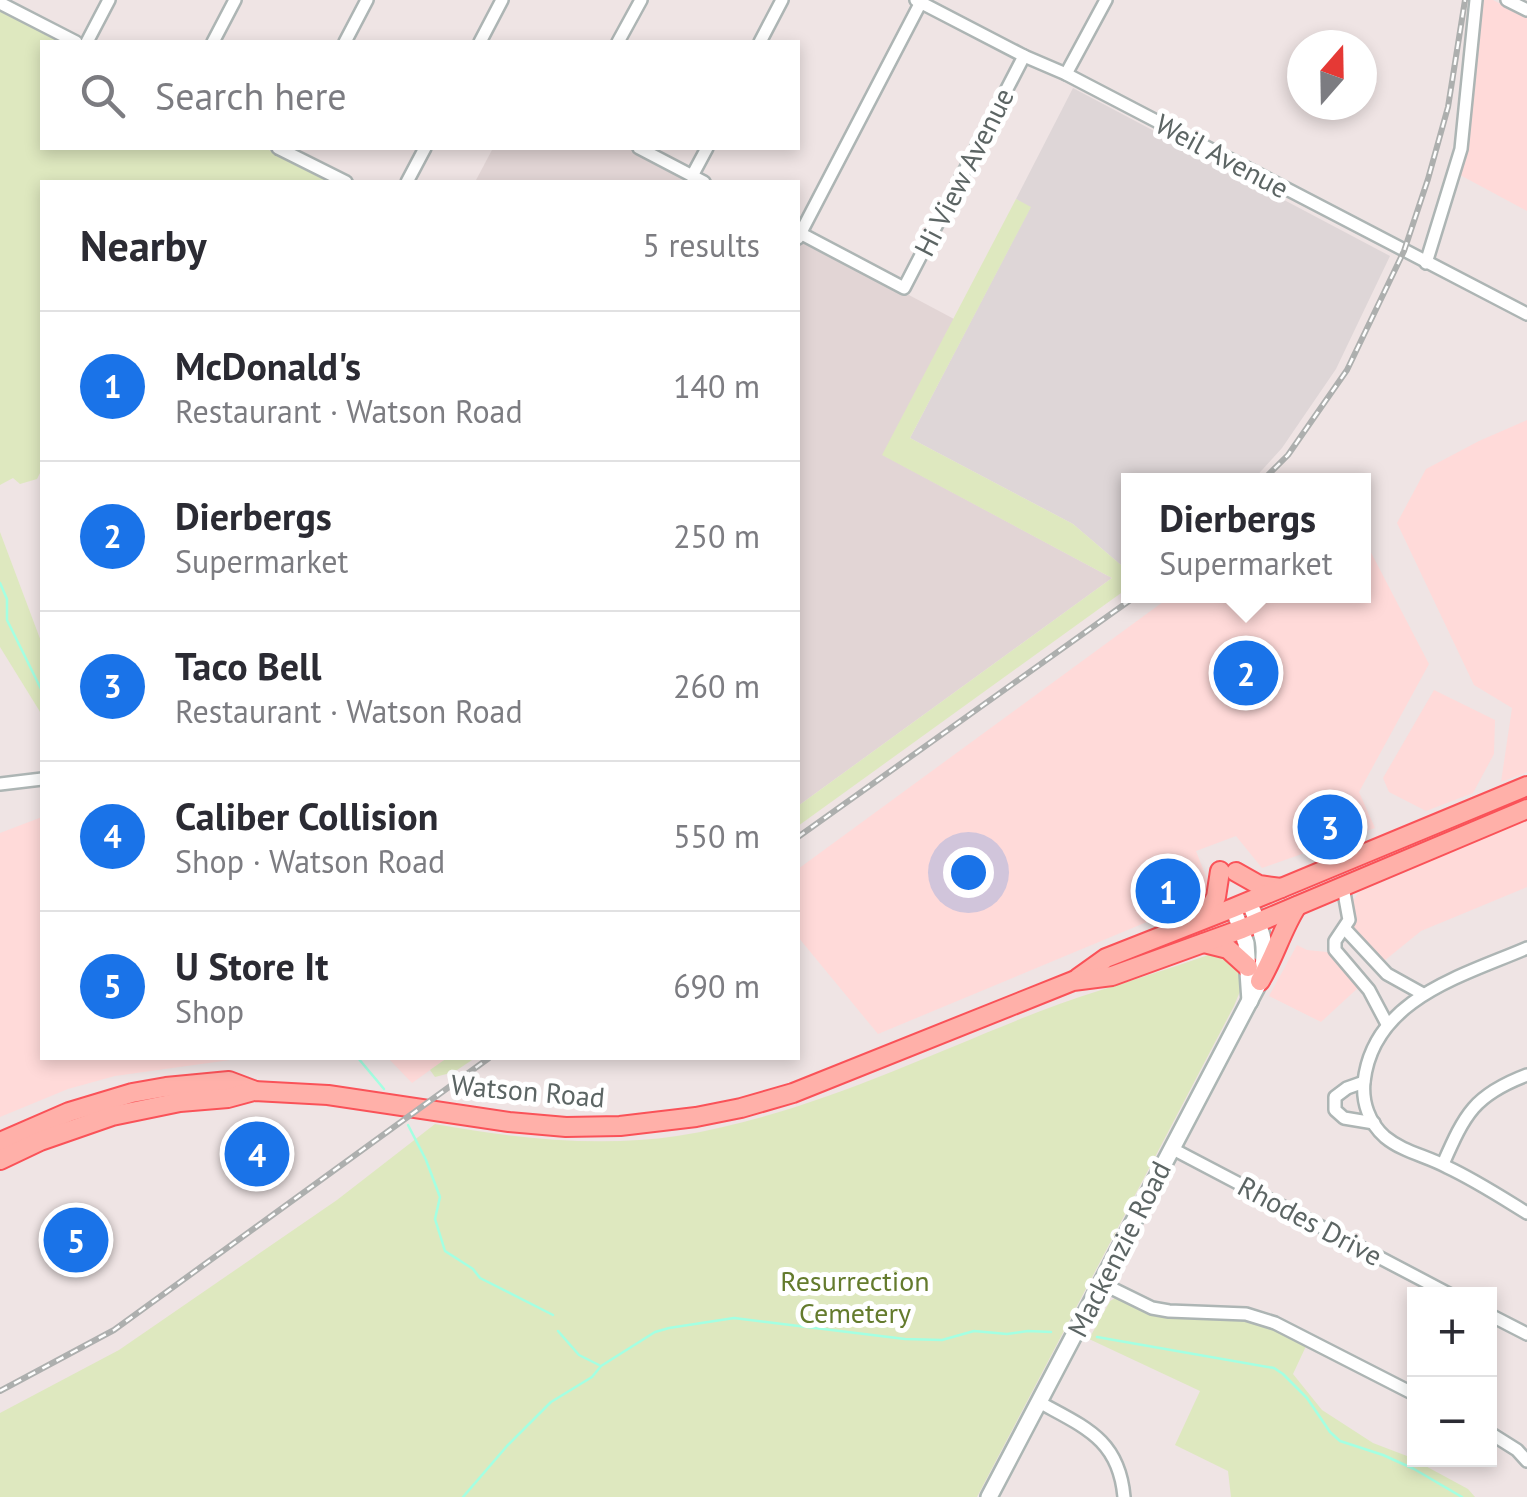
<!DOCTYPE html>
<meta charset="utf-8">
<style>
body{margin:0;font-family:"PT Sans",sans-serif;background:#f7f7f7;color:#2b2b33}
.controls{position:absolute;right:30px;bottom:30px;display:grid;overflow:hidden;border-radius:0px;box-shadow:0 5px 15px #0003}
.controls button{width:90px;height:90px;display:grid;place-items:center;padding:0;border:0;border-bottom:2px solid #e1e1e2;background:#fff;color:#2b2b33;font:50px sans-serif}
.compass{position:absolute;left:1287px;top:30px;width:90px;height:90px;border-radius:50%;background:#fff;box-shadow:0 5px 15px #0003;rotate:20deg}
.you{position:absolute;left:968px;top:872px;width:35px;height:35px;margin:-25px;border:8px solid #fff;border-radius:50%;background:#1a73e8;box-shadow:0 0 0 15px #1a73e833}
.badge{display:grid;place-items:center;width:65px;height:65px;border-radius:50%;background:#1a73e8;color:#fff;font-size:32px;font-weight:700}
.pin{position:absolute;translate:-50% -50%;border:5px solid #fff;box-shadow:0 2px 10px #0006}
.popup{position:absolute;left:1121px;top:473px;width:250px;height:130px;box-sizing:border-box;display:grid;place-content:center;border-radius:0px;background:#fff;filter:drop-shadow(0 2px 8px #0005);font-size:32px;white-space:nowrap;color:#7c7c81}
.popup b{font-size:38px;color:#2b2b33}
.popup::after{content:'';position:absolute;left:50%;top:100%;margin-left:-20px;border:20px solid transparent;border-top-color:#fff}
.list{margin:0;padding:0;list-style:none}
h2{display:flex;justify-content:space-between;align-items:center;height:130px;margin:0;padding:0 40px;font-size:42px}
h2 small{font-size:32px;font-weight:400;color:#7c7c81}
.list li{display:grid;grid-template-columns:65px 1fr auto;gap:30px;align-items:center;box-sizing:border-box;height:150px;padding:0 40px;border-top:2px solid #e1e1e2}
.list b{display:block;font-size:38px;white-space:nowrap}
.list p{margin:0;font-size:32px;white-space:nowrap;color:#7c7c81}
.list em{font-size:32px;font-style:normal;color:#7c7c81}
.icon{flex:none;width:55px;height:55px;fill:none;stroke:currentColor;stroke-width:2;stroke-linecap:round;stroke-linejoin:round}
.map{position:relative;flex:none;width:1527px;height:1497px;overflow:hidden}
.search{position:absolute;background:#fff;box-shadow:0 5px 15px #0003;left:40px;top:40px;width:760px;height:110px;display:flex;align-items:center;gap:25px;box-sizing:border-box;padding:0 35px;border-radius:0px;color:#7c7c81;font-size:38px}
.panel{position:absolute;background:#fff;box-shadow:0 5px 15px #0003;left:40px;top:180px;width:760px;height:880px;border-radius:0px}
.map>svg:first-child{display:block}
</style>
<div class="map">
<svg width="1527" height="1497" viewBox="0 0 1527 1497">
<rect width="100%" height="100%" fill="#efe4e4"/>
<g fill="#ffdad9">
<path d="M1480 0H1493L1527 18V211L1460 175 1469 130Z"/>
<path d="M1527 420V772L1501 782 1512 708 1474 685 1397 523 1426 469 1479 441Z"/>
<path d="M1364 539 1429 664 1359 792 1375 828 1262 868 1236 836 1196 851 1210 887 1202 899 878 1034 798 937V869L1171 596H1364Z"/>
<path d="M1434 690 1495 720 1494 754 1473 793 1426 811 1389 792 1383 778Z"/>
<path d="M1527 815V887L1421 931 1384 961 1354 931 1353 901 1359 892 1409 871 1430 857Z"/>
<path d="M42 817V1058H231L230 1060 115 1076 68 1089 0 1117V833Z"/>
<path d="M1297 945 1307 950 1327 952 1333 955 1360 986 1321 1022 1269 996Z"/>
<path d="M388 1058H447L412 1083Z"/>
</g>
<path fill="#ded6d7" d="M1073 88 1390 256 1336 369 1282 448 1253 480H1128V571L1073 524 910 438 1030 208 1016 199Z"/>
<g fill="#e2d5d5">
<path d="M493 148H628L695 182H475Z"/>
<path d="M798 236 954 319 883 455 1112 578 798 806Z"/>
</g>
<g fill="#dee8bf">
<path d="M0 9 65 42H42V148H265L332 182H42V469L37 479 20 484 13 478 0 485Z"/>
<path d="M1016 199 1031 207 910 438 1073 524 1128 571V588L798 826V806L1112 578 882 455Z"/>
<path d="M0 532 42 644V715L0 647Z"/>
<path d="M1211 954H1222L1240 966 1241 989 1234 1006 977 1497H0V1413L119 1350 337 1200 435 1124C514 1138 597 1148 677 1136 804 1116 920 1058 1038 1012 1095 990 1154 975 1211 954Z"/>
<path d="M447 1058H475L454 1072 435 1077 430 1070Z"/>
<path d="M1115 1298 1153 1314 1242 1320 1264 1325 1307 1344 1293 1374 1322 1410 1373 1443 1407 1456 1468 1489 1475 1497H1231L1228 1471 1175 1445 1200 1391 1089 1339 1110 1301Z"/>
</g>
<g fill="none" stroke-linecap="round" stroke-linejoin="round">
<g stroke="#a4ffe2" stroke-width="2.5">
<path d="M0 583 7 599V620L42 691"/>
<path d="M358 1058 384 1089"/>
<path d="M408 1125 426 1160 440 1197 435 1219 445 1251 473 1269 480 1278 553 1315"/>
<path d="M558 1331 579 1355 599 1365"/>
<path d="M1097 1337 1274 1368 1283 1374 1307 1398 1330 1432 1340 1441 1383 1455 1414 1469 1462 1497"/>
<path d="M463 1497 507 1446 551 1402 592 1377 601 1366 655 1332 669 1328 734 1318 905 1339 942 1340 974 1331 1007 1334 1028 1331 1051 1332"/>
</g>
<g stroke="#adb5b4" stroke-width="16">
<g id="minor">
<path d="M916 0 1024 56 1066 74 1527 314"/>
<path d="M1507 0 1527 10"/>
<path d="M0 3 76 42"/>
<path d="M87 42 109 0"/>
<path d="M213 42 235 0"/>
<path d="M345 42 367 0"/>
<path d="M480 42 502 0"/>
<path d="M618 42 641 0"/>
<path d="M760 42 782 0"/>
<path d="M1066 74 1106 0"/>
<path d="M278 148 346 182"/>
<path d="M639 148 704 182"/>
<path d="M692 176 707 148"/>
<path d="M407 182 425 148"/>
<path d="M798 232 904 288 1024 56"/>
<path d="M798 238 921 2"/>
<path d="M1426 263 1461 149 1476 0"/>
<path d="M0 784 42 779"/>
<path d="M1343 887 1349 920 1335 941V950L1369 990 1387 1024"/>
<path d="M1345 929 1387 974 1423 994"/>
<path d="M1527 948C1462 976 1373 999 1364 1082 1362 1102 1369 1123 1385 1137 1403 1152 1427 1156 1447 1167 1475 1180 1501 1197 1527 1213"/>
<path d="M1364 1082 1347 1088 1335 1097V1110L1344 1118 1374 1123"/>
<path d="M1171 1148 1449 1294"/>
<path d="M1443 1164C1465 1114 1474 1095 1527 1075"/>
<path d="M1101 1283 1152 1308 1169 1311 1246 1314 1275 1323 1414 1394"/>
<path d="M1490 1315 1527 1334"/>
<path d="M1039 1402C1084 1427 1119 1439 1124 1497"/>
<path d="M1490 1433 1517 1450 1527 1461"/>
</g>
</g>
<g stroke="#acb6b4" stroke-width="20">
<g id="secondary">
<path d="M1233 908 1246 943 1250 1001"/>
<path d="M989 1497 1260 981C1269 945 1263 934 1249 902"/>
</g>
</g>
<g stroke="#fa5258" stroke-width="22">
<g id="primary">
<path d="M1236 872 1259 885 1281 888"/>
<path d="M1205 918 1216 897 1220 871"/>
<path d="M1204 943 1228 949 1248 967"/>
<path d="M1078 978 1106 958 1233 908 1527 786"/>
<path d="M1260 981C1275 956 1282 929 1297 906"/>
<path d="M0 1142 69 1112 132 1093 166 1087 229 1081 253 1090"/>
<path d="M0 1160 40 1141 112 1116 180 1102 228 1098 254 1091 328 1095 509 1122 566 1127 620 1126 696 1117 741 1108 793 1093 1073 981 1112 976 1242 929 1527 809"/>
</g>
</g>
<use href="#minor" stroke="#fff" stroke-width="11"/>
<use href="#secondary" stroke="#fff" stroke-width="15"/>
<use href="#primary" stroke="#ffb0a9" stroke-width="18"/>
<g stroke="#adafae" stroke-width="6">
<g id="rail">
<path d="M1263 480 1288 455 1347 370 1404 251 1428 179 1448 107 1465 0"/>
<path d="M798 837 1136 596"/>
<path d="M0 1391 114 1330 489 1058"/>
</g>
</g>
<use href="#rail" stroke="#fff" stroke-width="2.5" stroke-dasharray="8" stroke-linecap="butt"/>
</g>
<g text-anchor="middle" stroke-width="10" stroke-linejoin="round" paint-order="stroke">
<g font-size="28" fill="#5c6564" stroke="#fff">
<text transform="translate(1222 156) rotate(28)" y="10">Weil Avenue</text>
<text transform="translate(964 172) rotate(-63)" y="10">Hi View Avenue</text>
<text transform="translate(528 1091) rotate(5)" y="10">Watson Road</text>
<text transform="translate(1310 1221) rotate(28)" y="10">Rhodes Drive</text>
<text transform="translate(1119 1249) rotate(-63)" y="10">Mackenzie Road</text>
</g>
<g font-size="28" fill="#647b2d" stroke="#fff">
<text x="855" y="1291">Resurrection<tspan x="855" dy="32">Cemetery</tspan></text>
</g>
</g>
</svg>
<div class="controls">
<button>+</button>
<button>−</button>
</div>
<svg class="compass" viewBox="-18 -18 36 36"><path d="M0-13l5 13h-10z" fill="#e53935"/><path d="M0 13l5-13h-10z" fill="#7c7c81"/></svg>
<div class="you"></div>
<div class="pin badge" style="left:1168px;top:891px">1</div>
<div class="pin badge" style="left:1246px;top:673px">2</div>
<div class="popup"><b>Dierbergs</b>Supermarket</div>
<div class="pin badge" style="left:1330px;top:827px">3</div>
<div class="pin badge" style="left:257px;top:1154px">4</div>
<div class="pin badge" style="left:76px;top:1240px">5</div>
<div class="search"><svg class="icon" aria-label="search" viewBox="0 0 24 24"><circle cx="10" cy="10" r="6"/><path d="M15 15l6 6"/></svg>Search here</div>
<section class="panel">
<h2>Nearby<small>5 results</small></h2>
<ul class="list">
<li><span class="badge">1</span><div><b>McDonald's</b><p>Restaurant · Watson Road</p></div><em>140 m</em></li>
<li><span class="badge">2</span><div><b>Dierbergs</b><p>Supermarket</p></div><em>250 m</em></li>
<li><span class="badge">3</span><div><b>Taco Bell</b><p>Restaurant · Watson Road</p></div><em>260 m</em></li>
<li><span class="badge">4</span><div><b>Caliber Collision</b><p>Shop · Watson Road</p></div><em>550 m</em></li>
<li><span class="badge">5</span><div><b>U Store It</b><p>Shop</p></div><em>690 m</em></li>
</ul>
</section>
</div>
